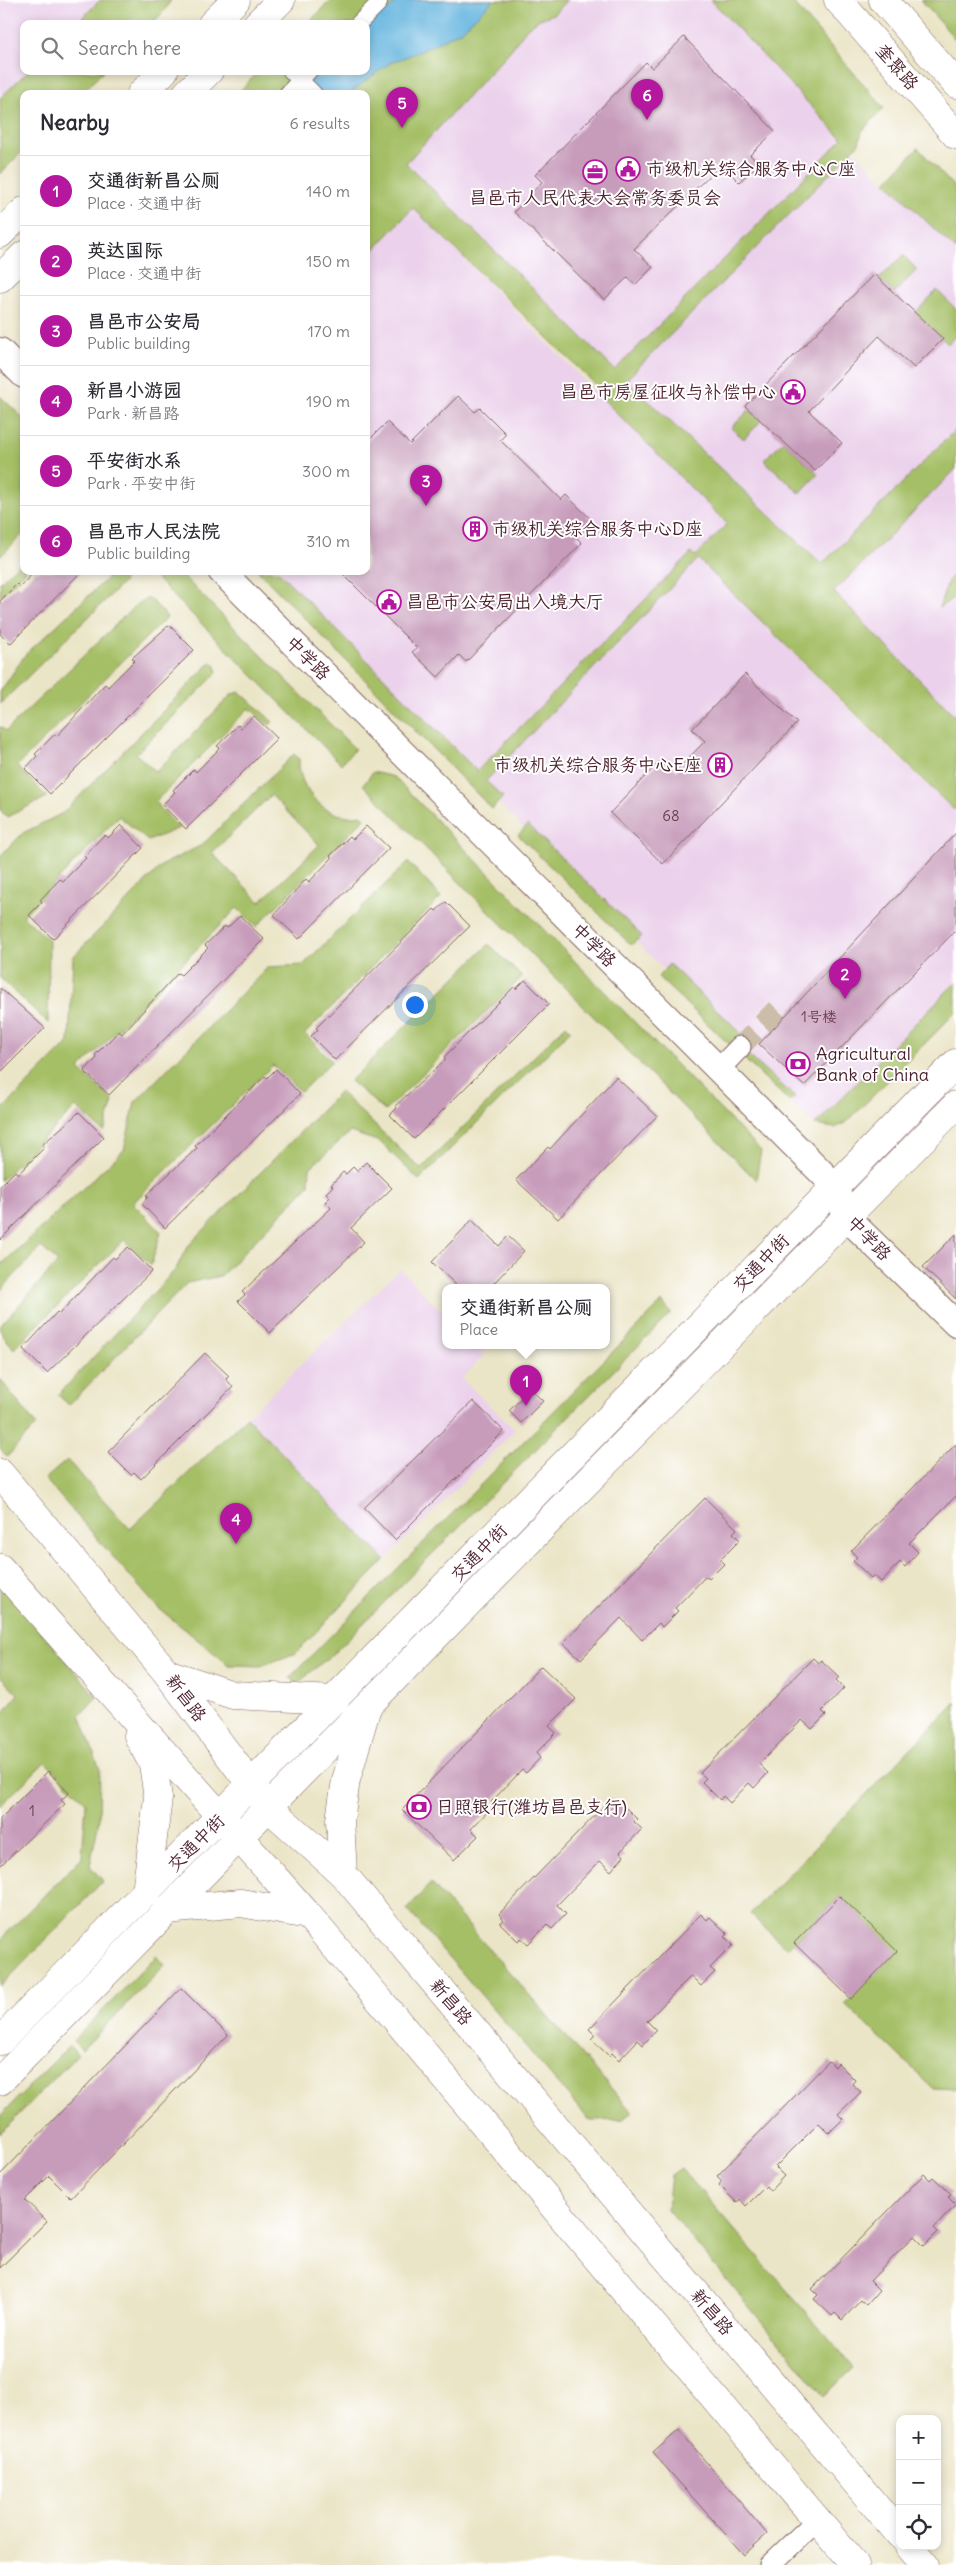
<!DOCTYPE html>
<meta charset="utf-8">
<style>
body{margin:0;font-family:Delius,"LXGW WenKai TC",sans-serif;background:#f2f2f3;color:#2b2b33}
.controls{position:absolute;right:15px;bottom:15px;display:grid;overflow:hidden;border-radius:10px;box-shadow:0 2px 8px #0003}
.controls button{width:45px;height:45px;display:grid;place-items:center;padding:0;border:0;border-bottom:1px solid #e1e1e2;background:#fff;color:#2b2b33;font:25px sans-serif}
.you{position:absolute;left:414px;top:1004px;width:18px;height:18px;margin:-12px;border:4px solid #fff;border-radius:50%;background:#1a73e8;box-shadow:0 0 0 8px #1a73e833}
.badge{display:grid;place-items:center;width:32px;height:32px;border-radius:50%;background:#b5179e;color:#fff;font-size:16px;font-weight:700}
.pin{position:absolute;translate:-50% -41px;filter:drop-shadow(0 1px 2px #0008)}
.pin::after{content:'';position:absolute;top:26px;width:18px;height:15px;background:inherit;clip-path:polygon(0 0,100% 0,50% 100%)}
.popup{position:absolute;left:442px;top:1284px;width:168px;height:65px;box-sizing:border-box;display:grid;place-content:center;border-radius:10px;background:#fff;filter:drop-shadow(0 1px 4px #0005);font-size:16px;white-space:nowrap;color:#7c7c81}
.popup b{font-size:19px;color:#2b2b33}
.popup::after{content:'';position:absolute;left:50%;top:100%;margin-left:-10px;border:10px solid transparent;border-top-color:#fff}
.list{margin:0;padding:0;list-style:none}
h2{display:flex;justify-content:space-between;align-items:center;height:65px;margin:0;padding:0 20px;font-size:21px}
h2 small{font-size:16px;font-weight:400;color:#7c7c81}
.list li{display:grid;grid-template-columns:32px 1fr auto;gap:15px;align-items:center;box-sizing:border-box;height:70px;padding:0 20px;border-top:1px solid #e1e1e2}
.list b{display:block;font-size:19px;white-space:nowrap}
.list p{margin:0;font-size:16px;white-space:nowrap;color:#7c7c81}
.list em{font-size:16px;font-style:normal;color:#7c7c81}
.icon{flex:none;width:28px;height:28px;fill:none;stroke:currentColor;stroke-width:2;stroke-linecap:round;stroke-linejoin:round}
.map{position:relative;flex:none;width:956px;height:2565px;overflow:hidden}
.search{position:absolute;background:#fff;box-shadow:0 2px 8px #0003;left:20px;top:20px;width:350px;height:55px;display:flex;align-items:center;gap:12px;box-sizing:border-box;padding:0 18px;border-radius:10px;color:#7c7c81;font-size:19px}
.panel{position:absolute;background:#fff;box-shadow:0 2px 8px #0003;left:20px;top:90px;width:350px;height:485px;border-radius:10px}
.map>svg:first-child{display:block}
</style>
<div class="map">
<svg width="956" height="2565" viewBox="0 0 956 2565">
<rect width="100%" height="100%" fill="#fff"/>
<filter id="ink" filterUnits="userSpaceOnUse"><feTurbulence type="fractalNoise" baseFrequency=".02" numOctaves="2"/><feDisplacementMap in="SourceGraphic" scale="10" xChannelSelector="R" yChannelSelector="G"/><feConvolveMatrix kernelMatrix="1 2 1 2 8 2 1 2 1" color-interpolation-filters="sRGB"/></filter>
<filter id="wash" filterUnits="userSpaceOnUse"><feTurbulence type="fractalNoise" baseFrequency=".0096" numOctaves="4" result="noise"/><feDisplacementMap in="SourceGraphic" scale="20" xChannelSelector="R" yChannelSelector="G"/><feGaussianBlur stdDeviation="1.12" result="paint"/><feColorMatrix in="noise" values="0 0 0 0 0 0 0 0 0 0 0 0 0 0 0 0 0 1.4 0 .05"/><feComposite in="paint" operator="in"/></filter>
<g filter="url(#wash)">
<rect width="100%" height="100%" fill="#ebe5c7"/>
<g fill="#ebd1eb">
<path d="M0 0H100L76 24H24V71H27L0 98Z"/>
<path d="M567 0H711L846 144 956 250V454L819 595 620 376 406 163 510 51 527 28 540 19 554 13Z"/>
<path d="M413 208 727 524 696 557 884 744 953 810 956 808V981L815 1125 743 1058 734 1040 268 571H366V258Z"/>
<path d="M956 469V717L834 592Z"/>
<path d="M400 1269 446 1316V1345H474L484 1355 462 1379 515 1430 385 1560 247 1417Z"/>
</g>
<g fill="#a5bf66" stroke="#786f48" fill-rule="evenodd">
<path d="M100 0H171L164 11 152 24H76Z"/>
<path d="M331 0H567L554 14 540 19 527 28 510 51 406 163 615 370 842 139 711 0H791L884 108 862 131 859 143 853 150 626 380 822 564 956 429V469L834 592 956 717V808L954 810 698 559 486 781 503 797 492 809 258 571H278L477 771 691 553 696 556 727 524 596 392 599 388 413 208 366 258V94H237L259 71H366V24H307Z"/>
<path d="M921 0H956V40Z"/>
<path d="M28 71H104L81 94H24V150L0 174V98Z"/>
<path d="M918 148 956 189V250L886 182Z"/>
<path d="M903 255 917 270 894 293 879 279Z"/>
<path d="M937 290 956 309V335L948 344 915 313Z"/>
<path d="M0 396 24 419V533L0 557Z"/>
<path d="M749 410 761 421 744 439 731 428Z"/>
<path d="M783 441 818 474 800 493 764 460Z"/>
<path d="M24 559V571H26L0 597V582Z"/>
<path d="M115 571H122L126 575 123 583 0 704V692L25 655Z"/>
<path d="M149 571H178L355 749 341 764Z"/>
<path d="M956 572V596L939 608 948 581Z"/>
<path d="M150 598 167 617 17 766 47 797 7 817 0 810V726L6 731 140 601Z"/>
<path d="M211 662 216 666 217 673 136 754 156 772 232 694 240 692 273 722 269 725 249 708 155 802 179 828 148 841 119 816 23 916 49 940 48 1023 0 978V856L23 833 63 813Z"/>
<path d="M294 754 299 759C297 790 328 823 361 815L365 818 256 927 237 908 79 1069 113 1101 104 1132 76 1107 0 1181V1112L69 1042 73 957 162 865 202 845ZM271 795 319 845 260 902 212 853Z"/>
<path d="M373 772 394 777 761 1151 756 1180 363 785Z"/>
<path d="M528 825 642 936 631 945 518 835Z"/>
<path d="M408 862 441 897 305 1034 332 1061 301 1092 273 1065 133 1203 161 1232 151 1265 124 1240 14 1349 0 1331V1326L58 1262 41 1247 0 1291V1266L124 1150 135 1102 268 967 303 965Z"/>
<path d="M489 944 522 977 385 1111 350 1081Z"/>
<path d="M669 964 741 1033 730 1045 658 977Z"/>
<path d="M956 982V1012L847 1122 835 1128 815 1125Z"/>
<path d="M566 1025 571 1030 419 1180 380 1142 350 1132 310 1168 309 1185 221 1276 187 1283 69 1405 58 1395 176 1269 187 1247 340 1092 421 1169Z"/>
<path d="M748 1055 795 1097 789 1101 743 1058Z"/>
<path d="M662 1302 671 1313 338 1649 297 1684 290 1677Z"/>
<path d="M0 1379 36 1425 7 1457 0 1448Z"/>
<path d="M247 1417 385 1560 296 1653 261 1666 229 1665 157 1607 45 1479 67 1460 130 1529Z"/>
<path d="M0 1584 97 1697 80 1715 100 1770 99 1819 90 1866 103 1881 0 1987V1940L82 1857 86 1803 45 1762 0 1806V1711L3 1714 18 1694 0 1676Z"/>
<path d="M956 1702V2089L933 2088 845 2004 896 1951 840 1896 787 1949 750 1914Z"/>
<path d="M431 1883 632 2112 622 2120 590 2121 407 1909Z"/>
<path d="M156 1956 165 1965 82 2050 73 2041Z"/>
<path d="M69 2046 78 2054 0 2134V2116Z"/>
<path d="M681 2168 854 2368 824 2396 667 2209 671 2175Z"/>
</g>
<path fill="#63b4de" stroke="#566a84" d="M398 0H494L462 30 421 51 390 63 348 94H295L318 71H366V24L382 7 388 10Z"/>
<g id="blocks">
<g fill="#c79cbb">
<path d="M684 37 775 131 750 155 759 164 739 182 721 164 634 249 653 267 635 285 628 277 604 300 514 212 542 182 535 175 646 62 652 68Z"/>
<path d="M874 274 943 339 914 368 879 336 809 411 842 443 815 471 745 406Z"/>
<path d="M458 396 475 412 480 408 506 434 500 440 561 500 566 495 593 521 576 537 582 543 466 662 459 655 438 677 412 652 417 648 340 571H366V443L387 422 410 444Z"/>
<path d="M35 571H82L10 644 0 634V601L17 584 20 587Z"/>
<path d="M169 625 194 650 50 794 25 769 37 756 35 754 55 734 57 736 105 684 108 687 135 660 132 658Z"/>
<path d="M745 674 797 723 663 864 610 813 663 758 676 771 705 741 692 729Z"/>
<path d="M254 716 277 738 186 829 162 805 175 792 173 790 194 769 196 772 220 748 217 746 238 725 241 728Z"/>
<path d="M121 825 143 848 53 939 29 915 42 902 40 900 60 879 63 881 86 858 84 856 104 835 108 838Z"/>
<path d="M366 826 389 848 299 939 274 915 306 879 309 882 332 858 330 856 350 836 353 839Z"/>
<path d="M956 833V930L804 1086 759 1044Z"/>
<path d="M446 902 470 926 335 1060 311 1036 318 1030 316 1028 434 909 436 911Z"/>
<path d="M240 916 264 939 109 1095 84 1071 97 1058 95 1055 119 1031 122 1034 178 973 181 975 208 948 205 945 225 926 227 928Z"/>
<path d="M525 980 549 1004 414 1139 390 1115 397 1108 395 1106 446 1059 444 1057 514 987 516 989Z"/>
<path d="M0 988 45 1028 0 1073Z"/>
<path d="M276 1069 300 1094 165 1228 142 1204 148 1197 146 1195 197 1148 195 1146 265 1076 267 1078Z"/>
<path d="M616 1077 657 1116 558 1219 516 1180 548 1147 550 1149Z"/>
<path d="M79 1112 104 1137 0 1240V1186L15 1171 18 1174 45 1147 42 1145Z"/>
<path d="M366 1162 392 1188 351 1228 364 1242 270 1333 238 1301 245 1295 242 1292 331 1208 325 1202 330 1197 326 1193 333 1186 331 1185 343 1172 346 1174 353 1167 357 1171Z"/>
<path d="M472 1220 499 1246 508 1236 524 1251 490 1287H458L432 1262Z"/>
<path d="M956 1234V1299L923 1267Z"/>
<path d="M128 1247 152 1271 47 1373 23 1349 57 1312 59 1314 113 1257 115 1259Z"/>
<path d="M205 1353 229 1376 226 1379 233 1387 141 1479 134 1472 131 1475 108 1452Z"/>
<path d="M530 1389 543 1401 521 1423 509 1411Z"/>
<path d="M473 1401 504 1431 395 1540 364 1508Z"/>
<path d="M956 1444V1496L909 1543 918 1552 905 1567 900 1562 881 1582 874 1575 871 1578 853 1561 857 1557 851 1551Z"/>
<path d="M705 1498 737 1529 733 1533 740 1540 720 1560 724 1564 709 1579 706 1576 675 1608 678 1611 662 1627 659 1623 642 1640 621 1618 581 1659 563 1643Z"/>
<path d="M813 1658 818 1663 821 1660 839 1677 836 1680 844 1688 822 1711 826 1715 812 1729 802 1720 759 1764 768 1773 754 1788 749 1783 730 1803 723 1796 720 1800 702 1782 706 1778 700 1773Z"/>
<path d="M541 1666 576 1699 549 1726 556 1733 536 1753 540 1758 526 1773 522 1770 491 1802 494 1805 471 1829 478 1836 454 1860 402 1810Z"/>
<path d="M48 1771 69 1793 61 1800 65 1804 0 1866V1819Z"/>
<path d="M611 1799 616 1805 619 1801 637 1819 634 1822 642 1829 620 1852 624 1856 611 1871 600 1861 557 1905 566 1914 552 1929 547 1925 528 1944 521 1938 518 1941 500 1923 504 1920 499 1914Z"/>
<path d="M840 1896 897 1951 851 1999 794 1943Z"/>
<path d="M701 1914 707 1920 710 1917 728 1934 725 1937 733 1945 710 1968 715 1972 701 1986 691 1976 647 2021 656 2030 643 2045 638 2040 619 2060 612 2053 609 2056 591 2039 595 2035 589 2029Z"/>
<path d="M181 1988 228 2035 71 2198 49 2176 25 2200 47 2221 0 2268V2175Z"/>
<path d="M829 2061 835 2067 838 2063 855 2080 852 2084 861 2092 838 2114 843 2119 829 2133 819 2123 775 2167 784 2176 770 2191 766 2186 746 2206 740 2199 737 2203 719 2185 722 2181 717 2176Z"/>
<path d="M924 2174 930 2180 933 2177 951 2194 948 2197 956 2205 934 2228 938 2232 924 2246 914 2236 870 2281 879 2290 866 2305 861 2300 842 2320 835 2313 832 2316 814 2299 818 2295 812 2289Z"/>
<path d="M679 2430 767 2534 744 2555 653 2453Z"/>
</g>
</g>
</g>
<g filter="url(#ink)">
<use href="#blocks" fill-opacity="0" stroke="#826462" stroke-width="1"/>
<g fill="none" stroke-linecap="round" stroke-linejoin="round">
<path stroke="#cbbda8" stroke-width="21" stroke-dasharray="21 11" stroke-linecap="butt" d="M740 1047 777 1009"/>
<g stroke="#826462" stroke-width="18">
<g id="pedestrian">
<path d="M358 24 379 3"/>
<path d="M291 71 314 94"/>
<path d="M287 94 309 71"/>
</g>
</g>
<g stroke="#826462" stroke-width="23">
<g id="minor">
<path d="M719 1069 740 1047"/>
<path d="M770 2565 817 2520"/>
</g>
</g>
<g stroke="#826462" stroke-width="28">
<g id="tertiary">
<path d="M0 351 24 375"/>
<path d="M221 571 835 1186 846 1217 956 1324"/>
</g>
</g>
<g stroke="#826462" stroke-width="29">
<g id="secondary">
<path d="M838 0 956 135"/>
<path d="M883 0 956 84"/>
</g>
</g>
<g stroke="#826462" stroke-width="29">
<g id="primary">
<path d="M212 24 236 0"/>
<path d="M257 24 281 0"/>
<path d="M141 94 164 71"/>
<path d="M186 94 209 71"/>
<path d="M0 234 24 211"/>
<path d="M0 278 24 255"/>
<path d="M0 1473 167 1673 267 1806 343 1874 900 2535"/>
<path d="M0 1568 308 1915 855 2565"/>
<path d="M167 1673 233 1695 335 1700"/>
<path d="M138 1736 153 1764 158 1798 146 1893"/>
<path d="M343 1874 340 1820 346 1780 367 1707"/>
<path d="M166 1910 241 1903 308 1915"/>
<path d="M0 2041 956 1063"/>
<path d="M0 2081 956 1105"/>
<path d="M909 2546 925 2565"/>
</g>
</g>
<use href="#pedestrian" stroke="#fff" stroke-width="16"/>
<use href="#minor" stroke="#fff" stroke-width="21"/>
<use href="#tertiary" stroke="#fff" stroke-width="26"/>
<use href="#secondary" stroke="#fff" stroke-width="28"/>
<use href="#primary" stroke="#fff" stroke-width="28"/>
</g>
</g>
<defs>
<g id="civic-ring" transform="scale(1.25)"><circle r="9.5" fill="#fff" stroke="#b5179e" stroke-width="1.5"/><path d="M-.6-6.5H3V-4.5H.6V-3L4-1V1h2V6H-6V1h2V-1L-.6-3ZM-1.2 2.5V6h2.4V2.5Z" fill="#b5179e"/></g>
<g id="office-ring" transform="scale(1.25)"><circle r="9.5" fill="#fff" stroke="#b5179e" stroke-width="1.5"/><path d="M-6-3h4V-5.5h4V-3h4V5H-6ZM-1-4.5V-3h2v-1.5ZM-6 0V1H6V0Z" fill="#b5179e"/></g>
<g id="building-ring" transform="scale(1.25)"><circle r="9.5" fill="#fff" stroke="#b5179e" stroke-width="1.5"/><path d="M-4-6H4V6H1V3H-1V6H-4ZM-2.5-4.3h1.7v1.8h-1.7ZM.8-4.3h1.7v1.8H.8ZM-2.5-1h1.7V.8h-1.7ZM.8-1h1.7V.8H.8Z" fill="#b5179e"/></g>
<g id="bank-ring" transform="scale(1.25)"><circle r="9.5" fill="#fff" stroke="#b5179e" stroke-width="1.5"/><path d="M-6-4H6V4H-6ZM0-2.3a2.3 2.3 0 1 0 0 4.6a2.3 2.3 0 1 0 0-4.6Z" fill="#b5179e"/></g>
</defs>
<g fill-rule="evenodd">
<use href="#civic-ring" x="628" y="169"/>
<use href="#office-ring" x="595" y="172"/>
<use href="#civic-ring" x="793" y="392"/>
<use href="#building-ring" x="475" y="529"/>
<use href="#civic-ring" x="389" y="602"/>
<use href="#building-ring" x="720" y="765"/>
<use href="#bank-ring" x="798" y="1064"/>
<use href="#bank-ring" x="419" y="1807"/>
</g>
<g text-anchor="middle" stroke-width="4" stroke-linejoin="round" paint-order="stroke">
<g font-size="15" fill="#693e4f">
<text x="671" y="821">68</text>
<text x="819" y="1022">1号楼</text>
<text x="32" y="1816">1</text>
</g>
<g font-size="18" fill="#4a1f2b" stroke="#fff">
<text transform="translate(897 67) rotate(49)" y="6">奎聚路</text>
<text transform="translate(308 658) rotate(45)" y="6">中学路</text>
<text transform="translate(594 945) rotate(45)" y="6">中学路</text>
<text transform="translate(869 1238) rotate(46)" y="6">中学路</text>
<text transform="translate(761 1263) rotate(-46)" y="6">交通中街</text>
<text transform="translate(479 1553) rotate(-46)" y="6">交通中街</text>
<text transform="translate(186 1698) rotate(53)" y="6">新昌路</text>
<text transform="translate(196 1843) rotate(-45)" y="6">交通中街</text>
<text transform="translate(451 2002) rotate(50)" y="6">新昌路</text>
<text transform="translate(712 2312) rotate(50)" y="6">新昌路</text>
</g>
<g font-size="18" fill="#4a1f2b" stroke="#fff" text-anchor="start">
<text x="646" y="175">市级机关综合服务中心C座</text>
<text x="595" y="204" text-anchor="middle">昌邑市人民代表大会常务委员会</text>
<text x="776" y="398" text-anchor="end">昌邑市房屋征收与补偿中心</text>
<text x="492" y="535">市级机关综合服务中心D座</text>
<text x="406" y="608">昌邑市公安局出入境大厅</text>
<text x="702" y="771" text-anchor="end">市级机关综合服务中心E座</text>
<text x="816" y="1060">Agricultural<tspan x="816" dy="21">Bank of China</tspan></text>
<text x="436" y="1813">日照银行(潍坊昌邑支行)</text>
</g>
</g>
</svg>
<div class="controls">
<button>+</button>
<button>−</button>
<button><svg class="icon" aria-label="locate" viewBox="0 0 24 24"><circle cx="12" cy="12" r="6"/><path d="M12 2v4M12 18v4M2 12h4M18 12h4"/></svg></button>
</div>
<div class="you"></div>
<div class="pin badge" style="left:526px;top:1406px">1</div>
<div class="popup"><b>交通街新昌公厕</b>Place</div>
<div class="pin badge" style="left:845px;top:999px">2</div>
<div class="pin badge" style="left:426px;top:506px">3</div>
<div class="pin badge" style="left:236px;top:1544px">4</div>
<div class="pin badge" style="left:402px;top:128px">5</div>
<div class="pin badge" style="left:647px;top:120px">6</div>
<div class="search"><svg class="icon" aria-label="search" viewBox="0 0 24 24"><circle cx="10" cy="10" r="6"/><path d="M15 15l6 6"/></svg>Search here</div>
<section class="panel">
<h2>Nearby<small>6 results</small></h2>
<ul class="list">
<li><span class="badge">1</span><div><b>交通街新昌公厕</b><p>Place · 交通中街</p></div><em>140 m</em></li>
<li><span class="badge">2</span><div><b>英达国际</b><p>Place · 交通中街</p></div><em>150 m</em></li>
<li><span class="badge">3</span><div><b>昌邑市公安局</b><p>Public building</p></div><em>170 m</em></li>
<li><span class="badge">4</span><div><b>新昌小游园</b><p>Park · 新昌路</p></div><em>190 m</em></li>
<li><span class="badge">5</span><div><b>平安街水系</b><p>Park · 平安中街</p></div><em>300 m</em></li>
<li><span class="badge">6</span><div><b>昌邑市人民法院</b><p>Public building</p></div><em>310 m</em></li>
</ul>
</section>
</div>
